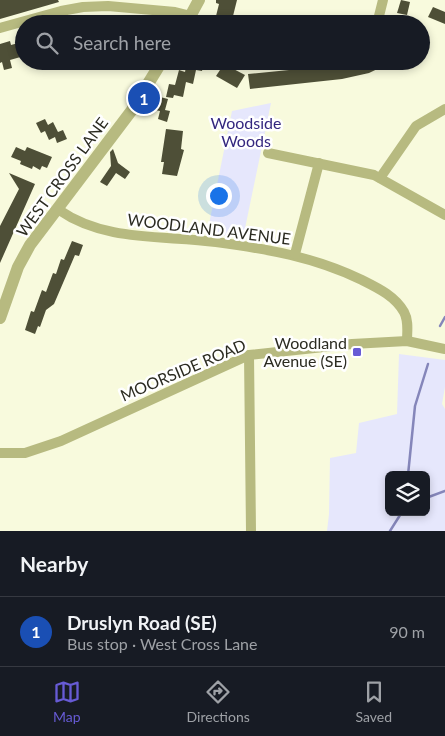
<!DOCTYPE html>
<meta charset="utf-8">
<style>
body{margin:0;font-family:Lato,sans-serif;background:#242831;color:#f1f3f6}
.controls{position:absolute;right:15px;bottom:15px;display:grid;overflow:hidden;border-radius:8px;box-shadow:0 2px 8px #0003}
.controls button{width:45px;height:45px;display:grid;place-items:center;padding:0;border:0;border-bottom:1px solid #363941;background:#171b24;color:#f1f3f6;font:25px sans-serif}
.you{position:absolute;left:218px;top:195px;width:18px;height:18px;margin:-12px;border:4px solid #fff;border-radius:50%;background:#1a73e8;box-shadow:0 0 0 8px #1a73e833}
.badge{display:grid;place-items:center;width:32px;height:32px;border-radius:50%;background:#675bd5;color:#fff;font-size:16px;font-weight:700}
.pin{position:absolute;translate:-50% -50%;border:2px solid #fff;box-shadow:0 1px 5px #0006}
.list{margin:0;padding:0;list-style:none}
h2{display:flex;justify-content:space-between;align-items:center;height:65px;margin:0;padding:0 20px;font-size:21px}
h2 small{font-size:16px;font-weight:400;color:#9ea1a6}
.list li{display:grid;grid-template-columns:32px 1fr auto;gap:15px;align-items:center;box-sizing:border-box;height:70px;padding:0 20px;border-top:1px solid #363941}
.list b{display:block;font-size:19px;white-space:nowrap}
.list p{margin:0;font-size:16px;white-space:nowrap;color:#9ea1a6}
.list em{font-size:16px;font-style:normal;color:#9ea1a6}
.icon{flex:none;width:28px;height:28px;fill:none;stroke:currentColor;stroke-width:2;stroke-linecap:round;stroke-linejoin:round}
.map{position:relative;flex:none;width:445px;height:531px;overflow:hidden}
.search{position:absolute;background:#171b24;box-shadow:0 2px 8px #0003;left:15px;right:15px;top:15px;height:55px;display:flex;align-items:center;gap:12px;box-sizing:border-box;padding:0 18px;border-radius:28px;color:#9ea1a6;font-size:19px}
.sheet{height:135px;background:#171b24}
nav{display:flex;justify-content:space-around;align-items:center;box-sizing:border-box;height:70px;border-top:1px solid #363941;background:#171b24;font-size:14px;color:#9ea1a6}
nav a{display:grid;justify-items:center;gap:2px}
nav .on{color:#675bd5}
.map>svg:first-child{display:block}
</style>
<div class="map">
<svg width="445" height="531" viewBox="0 0 445 531">
<rect width="100%" height="100%" fill="#f8fadd"/>
<g fill="#e6e7fc" fill-rule="evenodd">
<path d="M271 103 243 238 207 234 232 111Z"/>
<path d="M399 354 445 360V387L442 404 445 409V531H327L329 514 330 458 356 453 359 423 397 414ZM389 475H426V512H389Z"/>
</g>
<g fill="none" stroke-linecap="round" stroke-linejoin="round">
<g stroke="#8586ba" stroke-width="2.5">
<path d="M440 326 445 317"/>
<path d="M408 475 415 406 428 364"/>
<path d="M426 498 445 491"/>
<path d="M390 531 402 512"/>
</g>
</g>
<g fill="#4e4f37">
<path d="M0 0H58L59 2 0 19Z"/>
<path d="M216 0H237L231 24H214L219 4 216 3Z"/>
<path d="M401 0 410 2 407 15 397 13Z"/>
<path d="M433 7 445 12V24L428 17Z"/>
<path d="M349 16 371 20 370 24H348Z"/>
<path d="M10 41 11 45 22 42 24 56 10 60 12 68 4 70 2 62 0 63V44Z"/>
<path d="M187 61H204L202 71 196 70 193 84 186 82 183 97 174 95 173 98 166 97 169 84 175 85 179 70 185 72Z"/>
<path d="M358 61H394L369 73 342 79 250 89 248 74 339 65Z"/>
<path d="M224 64 245 75 237 88 216 76Z"/>
<path d="M160 97 168 99 165 110 170 111 167 122 158 119 160 111 155 110Z"/>
<path d="M45 119 48 125 53 122 58 132 63 130 67 139 57 143 55 137 49 140 45 131 41 133 36 123Z"/>
<path d="M166 129 183 131 181 149 184 150 177 176 162 174 164 162H161Z"/>
<path d="M16 147 25 151 27 147 52 157 47 168 42 166 40 170 33 166 32 169 20 164 21 161 11 157Z"/>
<path d="M113 149 118 163 130 172 125 179 116 173 107 186 100 182 111 166 110 152Z"/>
<path d="M9 173 35 184 0 263V226L19 189Z"/>
<path d="M72 241 83 245 79 256 75 255 54 304 46 310 40 327 38 326 35 334 25 330 31 311 34 312 42 290 46 292 53 273 56 274 61 259 64 260Z"/>
</g>
<g fill="none" stroke-linecap="round" stroke-linejoin="round">
<g stroke="#b7ba80" stroke-width="10">
<path d="M377 24 383 0"/>
<path d="M0 28 61 11 83 7 108 6 175 12 191 16"/>
<path d="M257 62 263 61"/>
<path d="M268 153 374 175 445 215"/>
<path d="M380 178 416 126 445 109"/>
<path d="M59 210C105 242 163 235 216 242 268 249 314 257 362 280 378 288 395 296 404 312 409 321 407 332 407 341"/>
<path d="M295 254 319 163"/>
<path d="M249 355 251 531"/>
<path d="M0 453H25L61 441 249 355 352 344 407 341 445 349"/>
</g>
<g stroke="#b7ba80" stroke-width="12">
<path d="M186 24 199 0"/>
<path d="M0 318 18 267 30 245 132 110 162 61"/>
</g>
</g>
<rect fill="#675bd5" stroke="#fff" stroke-width="2" x="352" y="347" width="10" height="10" rx="2.5"/>
<g text-anchor="middle" stroke-width="5" stroke-linejoin="round" paint-order="stroke">
<g font-size="16" fill="#34277f" stroke="#fff">
<text x="246" y="129">Woodside<tspan x="246" dy="18">Woods</tspan></text>
</g>
<g font-size="16" fill="#2b2b21" stroke="#fff">
<text transform="translate(62 177) rotate(-54)" y="6">WEST CROSS LANE</text>
<text transform="translate(209 229) rotate(7)" y="6">WOODLAND AVENUE</text>
<text transform="translate(183 370) rotate(-23)" y="6">MOORSIDE ROAD</text>
</g>
<g font-size="16" fill="#2b2b21" stroke="#fff" text-anchor="end">
<text x="347" y="349">Woodland<tspan x="347" dy="18">Avenue (SE)</tspan></text>
</g>
</g>
</svg>
<div class="controls">
<button><svg class="icon" aria-label="layers" viewBox="0 0 24 24"><path d="M12 4l9 5-9 5-9-5zM3 14l9 5 9-5"/></svg></button>
</div>
<div class="you"></div>
<div class="pin badge" style="left:144px;top:98px;background:#1a4fb4">1</div>
<div class="search"><svg class="icon" aria-label="search" viewBox="0 0 24 24"><circle cx="10" cy="10" r="6"/><path d="M15 15l6 6"/></svg>Search here</div>
</div>
<section class="sheet">
<h2>Nearby<small></small></h2>
<ul class="list">
<li><span class="badge" style="background:#1a4fb4">1</span><div><b>Druslyn Road (SE)</b><p>Bus stop · West Cross Lane</p></div><em>90 m</em></li>
</ul>
</section>
<nav>
<a class="on"><svg class="icon" aria-label="map" viewBox="0 0 24 24"><path d="M3 6l6-2 6 2 6-2v14l-6 2-6-2-6 2zM9 4v14M15 6v14"/></svg>Map</a>
<a><svg class="icon" aria-label="directions" viewBox="0 0 24 24"><path d="M12 3l9 9-9 9-9-9zM9 14v-3h6M13 9l2 2-2 2"/></svg>Directions</a>
<a><svg class="icon" aria-label="saved" viewBox="0 0 24 24"><path d="M7 4h10v16l-5-4-5 4z"/></svg>Saved</a>
</nav>
